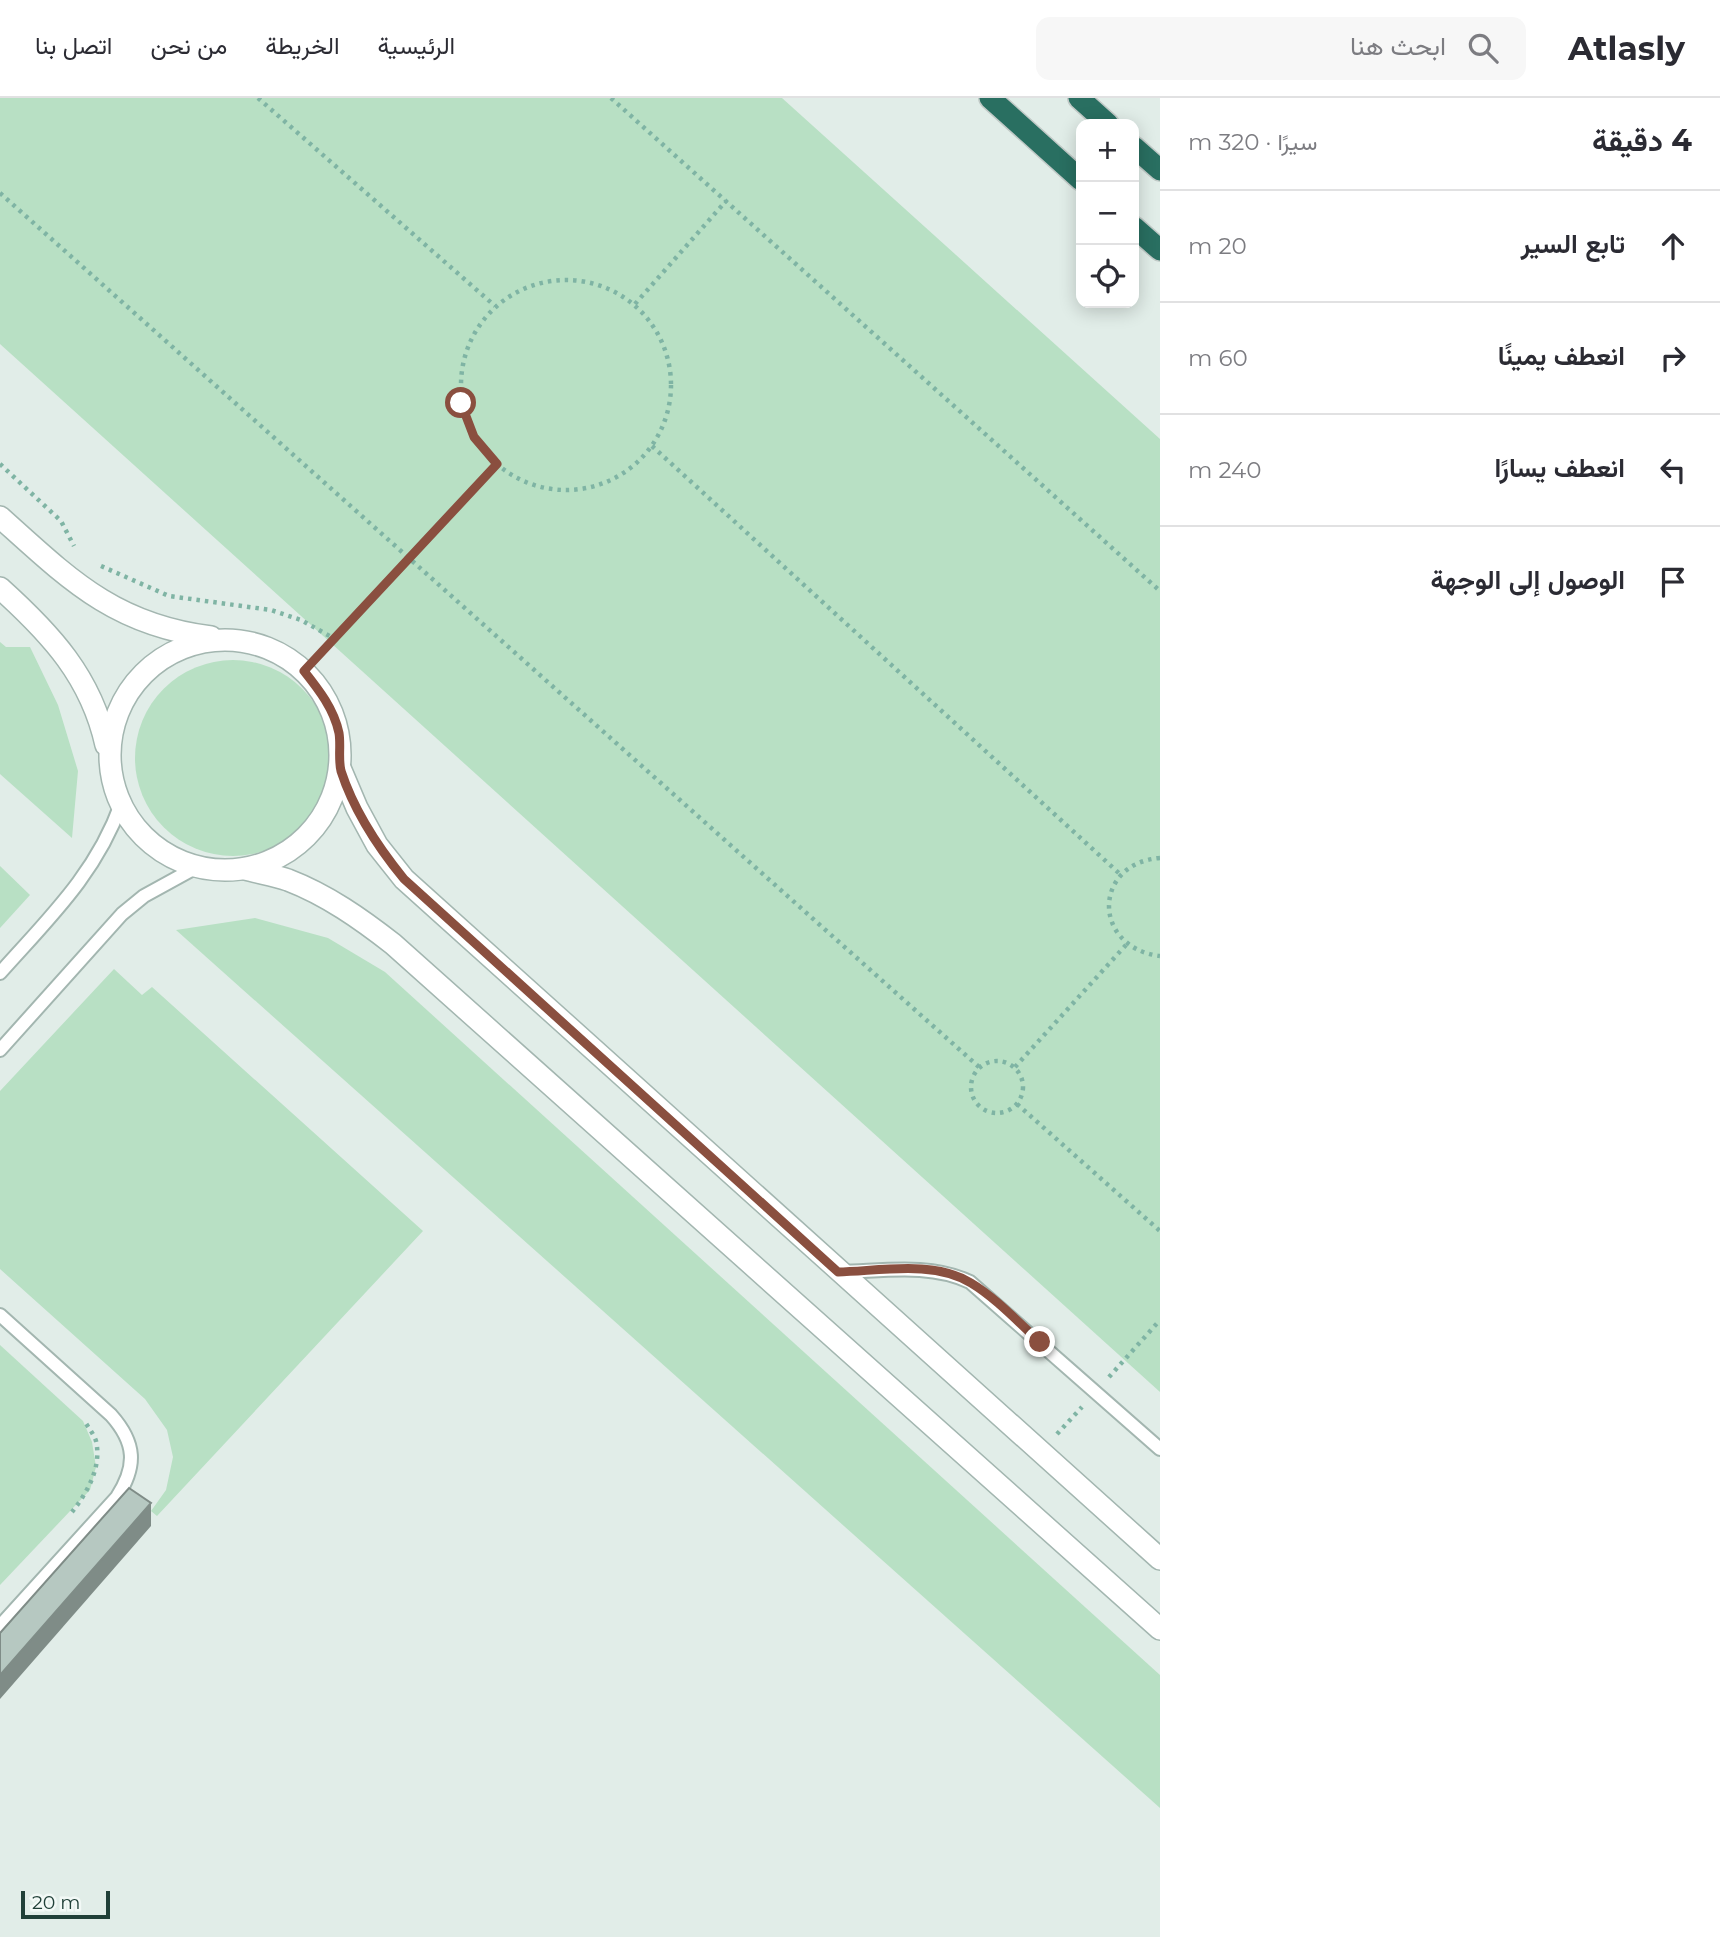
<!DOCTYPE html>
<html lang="ar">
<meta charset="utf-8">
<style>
body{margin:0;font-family:Montserrat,Vazirmatn,sans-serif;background:#f7f7f7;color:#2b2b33;direction:rtl}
.controls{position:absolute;right:21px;top:21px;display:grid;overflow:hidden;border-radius:14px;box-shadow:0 4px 18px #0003}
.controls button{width:63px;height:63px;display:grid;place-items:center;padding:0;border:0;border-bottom:2px solid #e1e1e2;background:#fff;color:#2b2b33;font:35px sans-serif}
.scale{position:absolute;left:21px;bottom:18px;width:89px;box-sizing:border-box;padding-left:7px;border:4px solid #204038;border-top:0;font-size:19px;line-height:24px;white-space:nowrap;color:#204038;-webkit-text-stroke:5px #f2f9f6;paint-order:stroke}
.stop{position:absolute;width:21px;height:21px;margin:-16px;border:5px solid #8a4f3f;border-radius:50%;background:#fff}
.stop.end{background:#8a4f3f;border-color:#fff;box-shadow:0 2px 7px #0008}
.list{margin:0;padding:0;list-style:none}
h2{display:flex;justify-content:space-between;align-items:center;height:91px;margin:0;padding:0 28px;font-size:30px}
h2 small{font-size:23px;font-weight:400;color:#7c7c81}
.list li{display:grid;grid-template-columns:46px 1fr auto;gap:21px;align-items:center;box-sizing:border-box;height:112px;padding:0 28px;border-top:2px solid #e1e1e2}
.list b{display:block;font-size:26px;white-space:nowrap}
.list em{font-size:23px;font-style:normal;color:#7c7c81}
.icon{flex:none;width:38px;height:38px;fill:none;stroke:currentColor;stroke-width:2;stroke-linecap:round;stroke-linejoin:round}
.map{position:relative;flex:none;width:1160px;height:1839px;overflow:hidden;direction:ltr}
header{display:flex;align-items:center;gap:42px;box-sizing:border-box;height:98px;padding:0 35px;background:#fff;border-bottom:2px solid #e1e1e2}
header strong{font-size:33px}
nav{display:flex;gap:38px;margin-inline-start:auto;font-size:24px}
.search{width:490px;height:63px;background:#f7f7f7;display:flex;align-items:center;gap:18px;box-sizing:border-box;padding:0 24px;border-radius:14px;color:#7c7c81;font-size:26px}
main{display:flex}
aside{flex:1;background:#fff}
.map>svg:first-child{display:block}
</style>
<header>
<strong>Atlasly</strong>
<div class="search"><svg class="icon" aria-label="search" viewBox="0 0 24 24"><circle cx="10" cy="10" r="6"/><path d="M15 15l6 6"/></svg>ابحث هنا</div>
<nav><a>الرئيسية</a><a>الخريطة</a><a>من نحن</a><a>اتصل بنا</a></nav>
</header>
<main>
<aside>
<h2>4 دقيقة<small>سيرًا · 320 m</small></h2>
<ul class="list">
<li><svg class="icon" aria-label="ahead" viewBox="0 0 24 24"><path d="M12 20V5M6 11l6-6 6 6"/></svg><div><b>تابع السير</b></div><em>20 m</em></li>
<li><svg class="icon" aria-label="right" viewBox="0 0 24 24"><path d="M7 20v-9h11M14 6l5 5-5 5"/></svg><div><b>انعطف يمينًا</b></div><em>60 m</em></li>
<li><svg class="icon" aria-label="left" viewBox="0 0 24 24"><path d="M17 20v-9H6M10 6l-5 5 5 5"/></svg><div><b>انعطف يسارًا</b></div><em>240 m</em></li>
<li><svg class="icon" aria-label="arrive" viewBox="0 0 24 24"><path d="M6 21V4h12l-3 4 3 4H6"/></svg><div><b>الوصول إلى الوجهة</b></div></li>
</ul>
</aside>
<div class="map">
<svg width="1160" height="1839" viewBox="0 0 1160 1839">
<rect width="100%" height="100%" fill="#e1ede8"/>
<g fill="#b8e0c4">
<path d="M0 0H782L1160 341V1294L0 246Z"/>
<path d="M0 544 6 549H30L58 607 78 673 72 740 0 676Z"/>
<circle cx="233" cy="660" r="98"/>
<path d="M0 768 30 797 0 830Z"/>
<path d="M255 820 328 840 385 874 1160 1577V1710L176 832Z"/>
<path d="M114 871 142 897 152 889 423 1133 157 1418 151 1413 166 1392 173 1359 167 1332 145 1301 0 1171V993Z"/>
<path d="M0 1247 83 1323 92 1344 96 1369 90 1392 0 1487Z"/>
</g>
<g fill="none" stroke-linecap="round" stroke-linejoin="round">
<g stroke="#a3b6b0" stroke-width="16">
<g id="service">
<path d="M0 875C48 821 96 776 121 706"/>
<path d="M0 952 122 816 144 798 195 770"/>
<path d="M841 1174C884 1173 930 1165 970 1184L1160 1351"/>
<path d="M0 1217 111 1317C136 1345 137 1368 117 1399L0 1528"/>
</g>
</g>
<g stroke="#a3b6b0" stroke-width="24">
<g id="tertiary">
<path d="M0 419C69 481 114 527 211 539"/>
<path d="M0 490C51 536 91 579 106 647"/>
<circle cx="225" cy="657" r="115"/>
<path d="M340 670 357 710 377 747 404 781 1160 1461"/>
<path d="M245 771C259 775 274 777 288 782 327 797 361 821 393 846L1160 1531"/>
</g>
</g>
<g stroke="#c1cac7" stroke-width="24">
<g id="motorway">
<path d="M990 0 1081 82"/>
<path d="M1079 0 1108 26"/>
<path d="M1134 49 1160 72"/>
<path d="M1134 129 1160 152"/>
</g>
</g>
<g stroke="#7fb4a4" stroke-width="4.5" stroke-dasharray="3.5 5" stroke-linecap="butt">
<path d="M258 0 495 208"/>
<path d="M611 0 1160 493"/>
<path d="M0 95 979 969"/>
<circle cx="566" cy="287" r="105"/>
<path d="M635 206 726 103"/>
<path d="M652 348 1121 777"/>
<path d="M0 366 61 423 74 448"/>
<path d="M101 468 169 498 271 512 301 522 335 541"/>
<path d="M304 573 497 366"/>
<path d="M1160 760C1093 765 1091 849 1160 858"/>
<circle cx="997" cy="989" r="26"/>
<path d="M1015 969 1126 847"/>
<path d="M1017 1006 1160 1133"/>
<path d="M1109 1279 1160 1222"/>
<path d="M1057 1336 1082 1309"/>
<path d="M72 1414C87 1395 102 1369 96 1343 94 1337 89 1330 85 1324"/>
</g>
<use href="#service" stroke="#fff" stroke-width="12"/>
<use href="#tertiary" stroke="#fff" stroke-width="21"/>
<use href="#motorway" stroke="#296f61" stroke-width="21"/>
</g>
<path fill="#7f8c87" d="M151 1405V1428L0 1601V1577Z"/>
<path fill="#b6c8c1" stroke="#7f8c87" stroke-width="2" d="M129 1390 151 1405 0 1577V1535Z"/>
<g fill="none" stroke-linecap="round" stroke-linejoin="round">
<path stroke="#8a4f3f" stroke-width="9" d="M461 305 474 339 497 366 304 573C319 592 334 611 339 635 341 647 338 661 341 673 354 713 377 748 404 781L838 1174C880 1173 934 1162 971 1185 996 1200 1018 1224 1040 1244"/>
</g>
</svg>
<div class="controls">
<button>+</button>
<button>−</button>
<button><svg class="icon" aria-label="locate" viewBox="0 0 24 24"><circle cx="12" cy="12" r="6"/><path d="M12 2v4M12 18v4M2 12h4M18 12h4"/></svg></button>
</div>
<div class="scale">20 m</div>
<div class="stop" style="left:461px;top:305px"></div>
<div class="stop end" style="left:1040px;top:1244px"></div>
</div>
</main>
